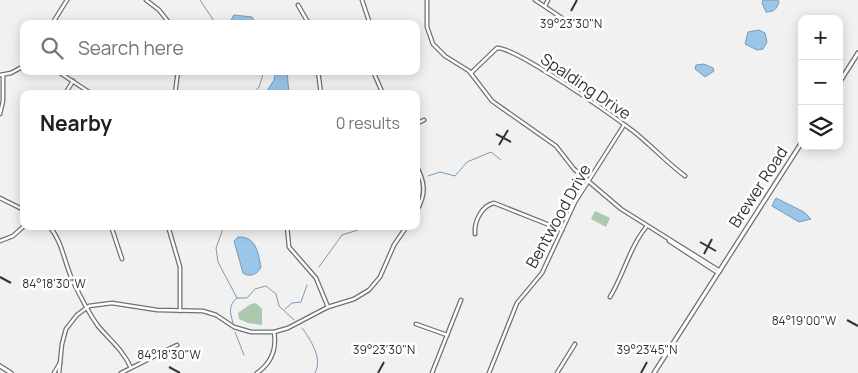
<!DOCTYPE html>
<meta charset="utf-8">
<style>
body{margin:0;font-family:Manrope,sans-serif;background:#f2f2f2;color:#202124}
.controls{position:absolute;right:15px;top:15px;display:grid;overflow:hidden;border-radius:10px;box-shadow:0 2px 12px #0003}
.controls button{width:45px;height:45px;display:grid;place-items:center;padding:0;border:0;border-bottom:1px solid #e0e0e0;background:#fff;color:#202124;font:25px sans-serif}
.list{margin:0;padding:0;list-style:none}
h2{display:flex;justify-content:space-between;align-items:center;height:65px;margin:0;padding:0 20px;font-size:21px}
h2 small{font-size:16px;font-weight:400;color:#757577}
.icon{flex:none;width:28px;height:28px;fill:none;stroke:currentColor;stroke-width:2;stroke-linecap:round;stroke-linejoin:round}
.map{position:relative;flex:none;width:858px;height:373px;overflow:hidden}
.search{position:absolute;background:#fff;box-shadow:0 2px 12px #0003;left:20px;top:20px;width:400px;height:55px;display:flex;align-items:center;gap:12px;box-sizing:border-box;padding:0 18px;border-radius:10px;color:#757577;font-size:19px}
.panel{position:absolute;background:#fff;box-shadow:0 2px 12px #0003;left:20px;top:90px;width:400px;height:140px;border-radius:10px}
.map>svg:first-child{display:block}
</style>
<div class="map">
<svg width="858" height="373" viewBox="0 0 858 373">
<rect width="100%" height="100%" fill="#f1f1f2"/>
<g fill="#aec8b0">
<path d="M595 211 610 218 606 227 591 219Z"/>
<path d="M256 303 262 309V325L248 323 239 319 238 313 251 304Z"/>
</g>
<g fill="#9ac6ea" stroke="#7b9ab3">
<path d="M763 0H778L779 2C777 9 774 12 766 12L762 3Z"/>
<path d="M234 15 252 17 256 24H233L231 20Z"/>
<path d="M759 30 765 33 767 42 763 49 757 50 745 44 748 32Z"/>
<path d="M704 64 713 68 714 71 705 77 695 69 696 65Z"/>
<path d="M276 71H287L289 94H265L274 80Z"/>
<path d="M776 198 804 212 811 219 799 222 772 206Z"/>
<path d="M238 237C256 236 258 252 261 267 258 274 250 278 243 273L234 241Z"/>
</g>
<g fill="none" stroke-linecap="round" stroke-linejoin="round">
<g stroke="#7b9ab3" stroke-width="1">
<path d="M200 0 216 24"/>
<path d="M253 94 259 87 264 71"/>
<path d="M428 176 440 172 455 176 467 162 491 152 501 160"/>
<path d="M224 226 216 248 218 262 237 298H247L255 289 266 286 276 294 279 306 294 320"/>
<path d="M319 267 342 235 358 230 360 226"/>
<path d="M285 309 292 303 301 302 307 285"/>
<path d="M233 323C230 312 228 306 237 298"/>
<path d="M302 328C311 340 323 359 315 373"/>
<path d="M235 332 244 355"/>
</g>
<g stroke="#6f7070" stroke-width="5">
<g id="minor">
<path d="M146 0 159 10 170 24"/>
<path d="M362 0 370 24"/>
<path d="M427 0V27L433 44 445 56 469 71 492 101 556 146 574 169 621 209 720 271"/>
<path d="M535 0 562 18"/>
<path d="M298 5 309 24"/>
<path d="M545 6 548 0"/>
<path d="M52 24 67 0"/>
<path d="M57 71 92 94"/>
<path d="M318 71 321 94"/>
<path d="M373 71 383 94"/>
<path d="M471 73 497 48C516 47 613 116 633 131 651 145 666 162 685 176"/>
<path d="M0 75 11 73 24 66"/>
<path d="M65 94 73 81"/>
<path d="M175 94 178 71"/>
<path d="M0 114 3 101V75"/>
<path d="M416 124 424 120"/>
<path d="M416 165C425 182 427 194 416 212"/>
<path d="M0 198 24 210"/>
<path d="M49 226C62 241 64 261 72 279 79 294 88 312 98 326 110 340 123 350 131 368"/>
<path d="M111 226 122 259"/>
<path d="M168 226 180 267V311"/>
<path d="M287 226 289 247 316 278 328 307"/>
<path d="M475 234C474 222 481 206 494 203L562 230"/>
<path d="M0 241 13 236 24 226"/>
<path d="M669 241 718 273"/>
<path d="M610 297C624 274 630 246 647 226"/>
<path d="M416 324 447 335"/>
<path d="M54 373 60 363"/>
<path d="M59 373 62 344 66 329 77 315 89 306 112 303 157 310 203 311 216 315 234 327 251 332H274L288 328 328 307 354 299 369 290 380 277 394 245 407 226"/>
<path d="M121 373 177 345"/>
<path d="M257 373C271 363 277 349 274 332"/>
<path d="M432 373 461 300"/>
<path d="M489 373 517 303 542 273 575 202 624 125"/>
<path d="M557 373 575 344"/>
</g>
</g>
<g stroke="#6f7070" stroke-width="5.5">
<g id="tertiary">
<path d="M839 83 858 53"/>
<path d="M0 366 11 373"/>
<path d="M654 373 802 142"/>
</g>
</g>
<use href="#minor" stroke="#fff" stroke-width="2.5"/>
<use href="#tertiary" stroke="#fff" stroke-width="3"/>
</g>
<path fill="none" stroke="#333334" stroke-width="2" d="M571 11 577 0M496 134 511 142M499 145 508 130M700 242 716 251M704 254 712 239M0 277 11 283M847 320 858 326M169 367 180 373M378 373 384 362M641 373 647 362"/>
<g text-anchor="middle" stroke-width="5" stroke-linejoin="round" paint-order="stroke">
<g font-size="16" fill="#333334" stroke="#feffff">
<text transform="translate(586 86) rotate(34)" y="6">Spalding Drive</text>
<text transform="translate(758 187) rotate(-57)" y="6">Brewer Road</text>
<text transform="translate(558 216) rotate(-61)" y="6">Bentwood Drive</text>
</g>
</g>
<g font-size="12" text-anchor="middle" fill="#333334" stroke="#feffff" stroke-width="5" stroke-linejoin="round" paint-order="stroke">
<text x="571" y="28">39°23'30"N</text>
<text x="54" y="288">84°18'30"W</text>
<text x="804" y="325">84°19'00"W</text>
<text x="384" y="354">39°23'30"N</text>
<text x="647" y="354">39°23'45"N</text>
<text x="169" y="359">84°18'30"W</text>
</g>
</svg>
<div class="controls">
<button>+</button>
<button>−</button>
<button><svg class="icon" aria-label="layers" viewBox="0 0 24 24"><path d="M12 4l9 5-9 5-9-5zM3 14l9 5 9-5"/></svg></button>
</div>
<div class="search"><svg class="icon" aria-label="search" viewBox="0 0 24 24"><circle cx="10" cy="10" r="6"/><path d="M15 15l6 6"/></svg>Search here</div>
<section class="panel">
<h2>Nearby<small>0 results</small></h2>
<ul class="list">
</ul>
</section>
</div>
